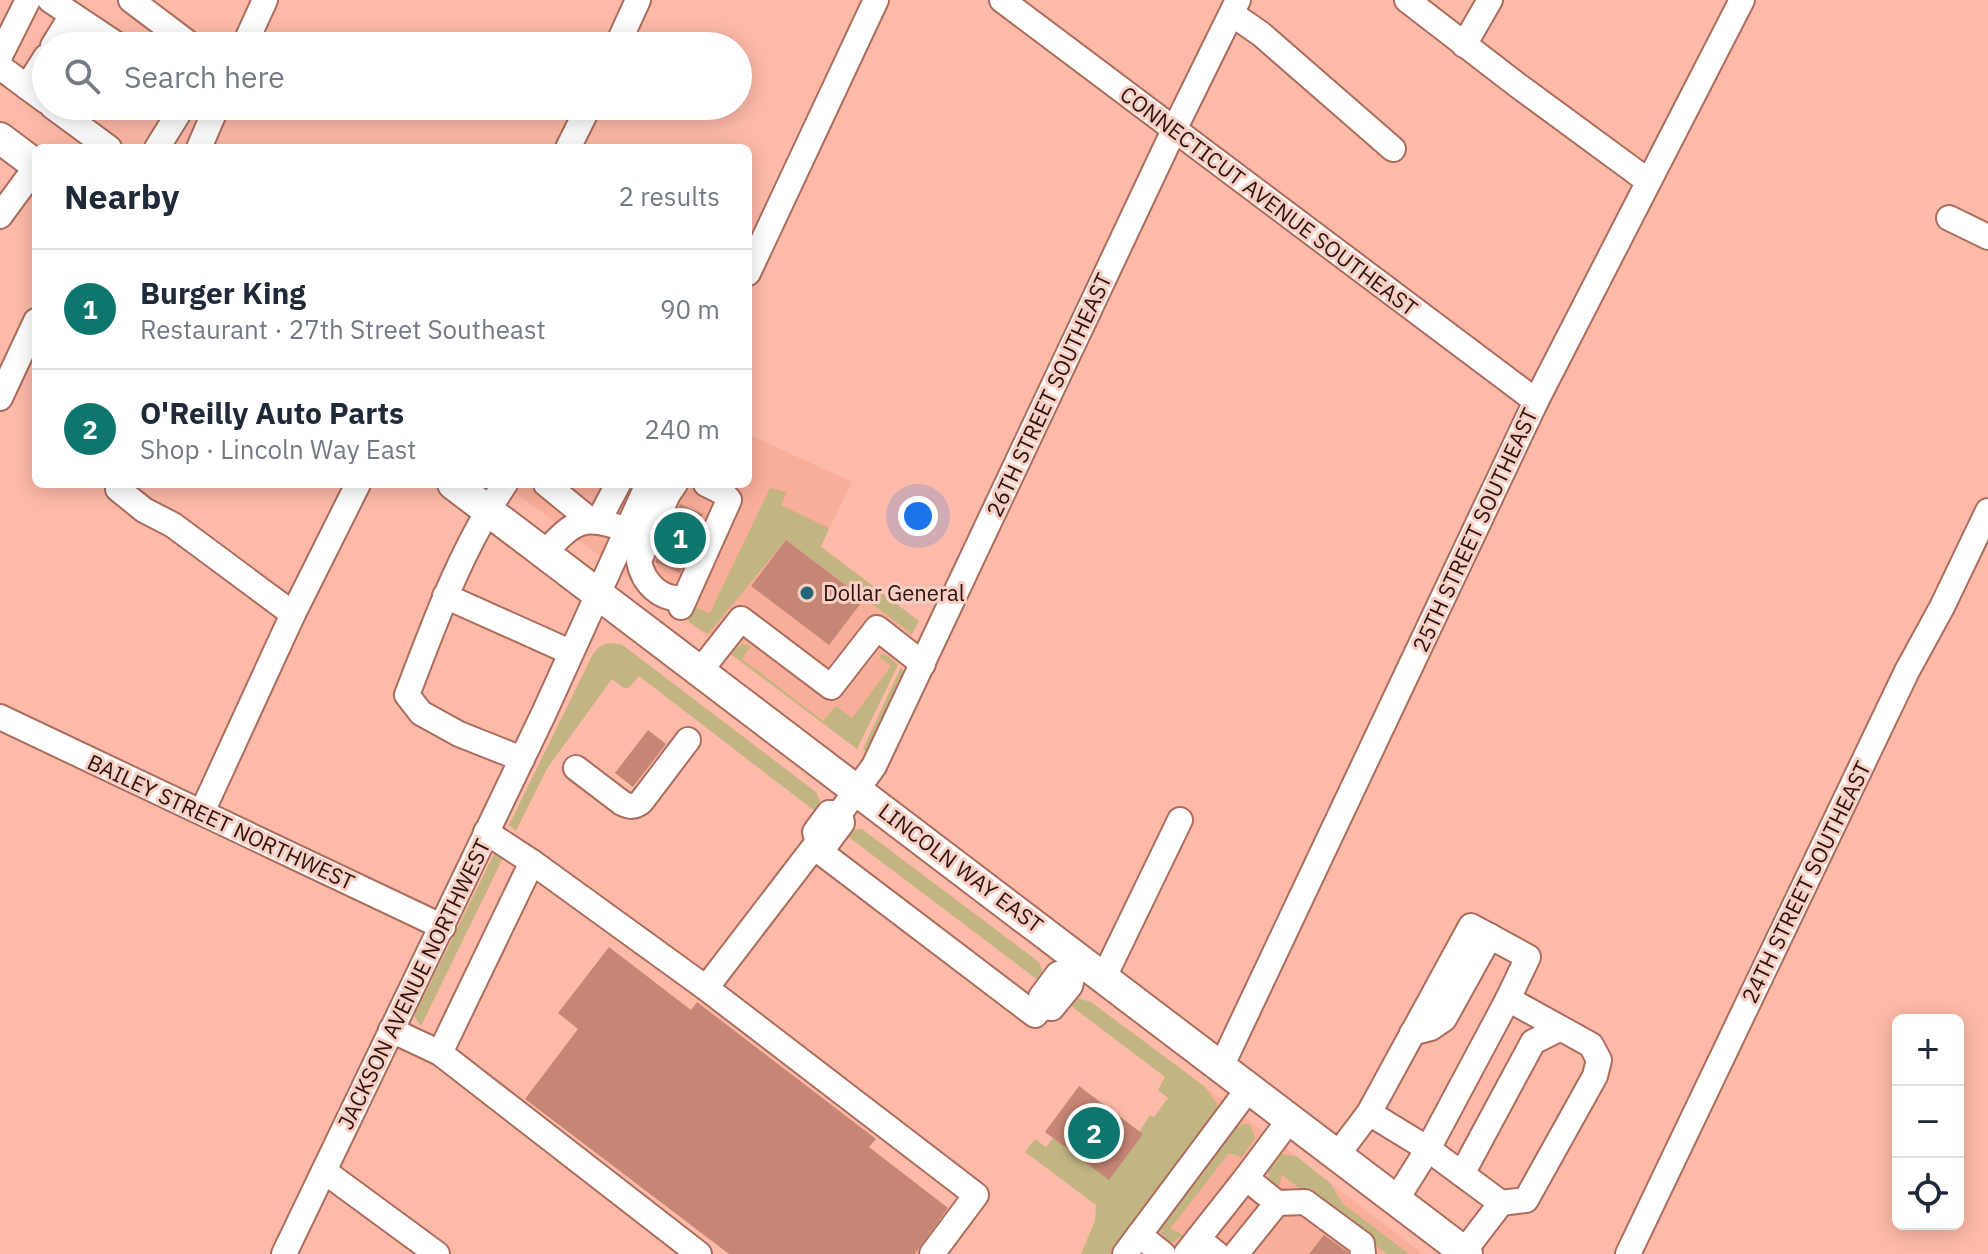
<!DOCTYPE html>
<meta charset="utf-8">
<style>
body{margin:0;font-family:"IBM Plex Sans",sans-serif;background:#f2f2f3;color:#1f2937}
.controls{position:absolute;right:24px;bottom:24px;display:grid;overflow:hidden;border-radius:12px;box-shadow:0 4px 20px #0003}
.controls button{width:72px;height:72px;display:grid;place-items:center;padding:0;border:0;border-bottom:2px solid #e0e1e3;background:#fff;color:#1f2937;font:40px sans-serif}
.you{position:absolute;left:918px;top:516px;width:28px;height:28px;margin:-20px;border:6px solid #fff;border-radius:50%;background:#1a73e8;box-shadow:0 0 0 12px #1a73e833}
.badge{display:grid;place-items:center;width:52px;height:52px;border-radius:50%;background:#0f766e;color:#fff;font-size:26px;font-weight:700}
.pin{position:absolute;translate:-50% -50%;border:4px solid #fff;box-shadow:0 2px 8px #0006}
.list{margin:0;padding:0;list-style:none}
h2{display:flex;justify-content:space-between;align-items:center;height:104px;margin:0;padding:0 32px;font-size:34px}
h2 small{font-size:26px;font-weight:400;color:#747a83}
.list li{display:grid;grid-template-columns:52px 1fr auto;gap:24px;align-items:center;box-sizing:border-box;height:120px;padding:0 32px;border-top:2px solid #e0e1e3}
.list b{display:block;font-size:30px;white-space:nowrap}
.list p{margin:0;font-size:26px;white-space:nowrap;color:#747a83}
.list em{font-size:26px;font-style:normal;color:#747a83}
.icon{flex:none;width:44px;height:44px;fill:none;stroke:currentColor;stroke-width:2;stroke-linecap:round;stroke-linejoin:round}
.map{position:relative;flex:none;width:1988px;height:1254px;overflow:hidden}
.search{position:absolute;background:#fff;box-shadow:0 4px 20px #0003;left:32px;top:32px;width:720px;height:88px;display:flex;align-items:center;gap:20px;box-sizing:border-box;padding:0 28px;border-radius:44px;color:#747a83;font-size:30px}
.panel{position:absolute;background:#fff;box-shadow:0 4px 20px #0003;left:32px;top:144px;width:720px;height:344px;border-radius:12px}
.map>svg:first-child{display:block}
</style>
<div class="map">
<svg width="1988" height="1254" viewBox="0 0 1988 1254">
<rect width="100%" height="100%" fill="#febaa8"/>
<g fill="#f9ae9a">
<path d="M748 434 852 482 821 546 919 621 857 749 504 484H748Z"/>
<path d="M1204 1086 1423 1254H1081L1095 1221Z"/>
</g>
<g fill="#c2b582">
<path d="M770 488 787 492 781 505 829 528 821 547 919 621 912 634 786 540 708 634 689 622 687 611 692 606 710 613Z"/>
<path d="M607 643 620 644 624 646 816 792 820 801 816 812 639 676 629 688H624L612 679 548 767 516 831 509 825 593 654 599 647Z"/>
<path d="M741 644 751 646 742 659 823 721 836 706 852 718 891 666 880 658V655L885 654 898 665 857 749 731 654Z"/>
<path d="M901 667 904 673 866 752 863 749Z"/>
<path d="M862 829 1039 962 1043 973 1039 981 846 835 850 830Z"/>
<path d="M494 854 504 856 421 1026 414 1016Z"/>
<path d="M1078 998 1091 1002 1204 1086 1218 1105 1213 1120 1111 1254H1081L1095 1221 1096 1205 1025 1152 1035 1139 1046 1147 1053 1138 1109 1179 1150 1115 1154 1117 1168 1098 1158 1090 1165 1077 1070 1005Z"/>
<path d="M1250 1124 1255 1138 1242 1157 1229 1153 1170 1229 1185 1235 1173 1242 1167 1241 1160 1231 1161 1220 1235 1125Z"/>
<path d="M1282 1154 1296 1156 1330 1183 1342 1203 1409 1254H1387L1282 1175 1278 1189 1270 1183 1267 1169Z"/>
</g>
<g fill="#c68675">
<path d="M680 504 703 514 700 520 703 522 680 573 655 562Z"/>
<path d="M786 540 864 599 829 645 751 586Z"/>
<path d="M648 730 666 744 633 787 615 773Z"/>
<path d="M609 947 691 1010 697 1002 876 1139 869 1147 948 1208 915 1254H729L525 1099 578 1029 558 1013Z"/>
<path d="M1079 1086 1143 1134 1109 1180 1045 1132Z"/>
<path d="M1324 1235 1348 1252V1254H1309Z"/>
</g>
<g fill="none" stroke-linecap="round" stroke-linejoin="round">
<g stroke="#ab6d5d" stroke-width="28">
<g id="minor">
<path d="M50 0 119 46"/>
<path d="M131 0 192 46"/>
<path d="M1002 0 1536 401"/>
<path d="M1407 0 1516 84 1648 181"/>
<path d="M1232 14 1261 34 1393 149"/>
<path d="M1464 45 1490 0"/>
<path d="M53 46 72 15"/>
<path d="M244 46 265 0"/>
<path d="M617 46 638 0"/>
<path d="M0 56 28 0"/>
<path d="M0 67 46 101"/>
<path d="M27 87 46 57"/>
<path d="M52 106 109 148"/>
<path d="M157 148 183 106"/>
<path d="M199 148 217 106"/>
<path d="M568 148 589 106"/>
<path d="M0 216 36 167"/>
<path d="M1949 218 1988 237"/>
<path d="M748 273 876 0"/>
<path d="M0 398 36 321"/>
<path d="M118 484V489L144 510 173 525 293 614"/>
<path d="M505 484C461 549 435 622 407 695L421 713 459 734 522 759"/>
<path d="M546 484 590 520"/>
<path d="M675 484 668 494 639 561C643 583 661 601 684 598"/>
<path d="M599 520 618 484"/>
<path d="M544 553C576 520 582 514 627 530"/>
<path d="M445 596 570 652"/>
<path d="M681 607 729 500 722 492 706 484"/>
<path d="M700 671 741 619 831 687 877 628 923 664"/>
<path d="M0 717 443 927"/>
<path d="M576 768 622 803C630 807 634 807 641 802L688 740"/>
<path d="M202 812 293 614 358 484"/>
<path d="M840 813H829L815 832 818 842H828L842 823 840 813 874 766 1174 130 1238 0"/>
<path d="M486 832 532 862"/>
<path d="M1104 977 1180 820"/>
<path d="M706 988 814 847 1035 1015 1042 1007 1041 997 1058 974 1074 970 1070 986 1052 1008 1042 1007"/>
<path d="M391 1030 440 1053 699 1254"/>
<path d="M1412 1033 1431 1028 1444 1019 1490 936"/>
<path d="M440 1053 532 862 706 988 976 1195 932 1254"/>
<path d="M1221 1067 1536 401 1742 0"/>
<path d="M1369 1113 1428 1149 1501 1203"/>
<path d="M1338 1154 1369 1113 1471 926 1528 957 1508 999"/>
<path d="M324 1171 437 1254"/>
<path d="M1462 1174 1533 1042 1559 1029"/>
<path d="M1246 1178 1290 1119"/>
<path d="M1396 1200 1428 1149 1508 999 1591 1045 1599 1060 1595 1076 1526 1200 1501 1203 1462 1254"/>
<path d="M1139 1235 1163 1254"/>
<path d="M1198 1239 1217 1254"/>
<path d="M284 1254 544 713 648 484"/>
<path d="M1125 1254 1249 1088"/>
<path d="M1186 1254 1246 1178 1277 1203 1305 1202 1362 1244 1363 1254"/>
<path d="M1236 1254 1277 1203"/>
<path d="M1628 1254 1907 671 1942 607 1988 511"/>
</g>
</g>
<g stroke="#ab6d5d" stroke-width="34">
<g id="major">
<path d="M0 138 36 165"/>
<path d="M453 484 1467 1254"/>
</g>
</g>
<use href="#minor" stroke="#fff" stroke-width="24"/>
<use href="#major" stroke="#fff" stroke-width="30"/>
</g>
<circle fill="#216777" stroke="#f9cfc4" stroke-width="3" cx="807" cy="593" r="8"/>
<g text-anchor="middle" stroke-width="6" stroke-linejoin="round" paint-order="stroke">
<g font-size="22" fill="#2d140e" stroke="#f9cfc4">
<text transform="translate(1269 201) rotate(37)" y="8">CONNECTICUT AVENUE SOUTHEAST</text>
<text transform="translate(1049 395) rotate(-65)" y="8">26TH STREET SOUTHEAST</text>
<text transform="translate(1475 530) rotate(-65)" y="8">25TH STREET SOUTHEAST</text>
<text transform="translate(221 822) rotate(25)" y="8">BAILEY STREET NORTHWEST</text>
<text transform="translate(961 868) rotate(37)" y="8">LINCOLN WAY EAST</text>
<text transform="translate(1806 882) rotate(-64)" y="8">24TH STREET SOUTHEAST</text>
<text transform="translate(414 984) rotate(-64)" y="8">JACKSON AVENUE NORTHWEST</text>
</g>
<g font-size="22" fill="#2d140e" stroke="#f9cfc4" text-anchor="start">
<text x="823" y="601">Dollar General</text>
</g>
</g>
</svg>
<div class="controls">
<button>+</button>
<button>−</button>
<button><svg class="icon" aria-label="locate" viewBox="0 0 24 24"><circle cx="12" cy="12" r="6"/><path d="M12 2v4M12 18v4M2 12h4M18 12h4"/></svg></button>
</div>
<div class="you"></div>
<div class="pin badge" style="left:680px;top:538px">1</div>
<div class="pin badge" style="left:1094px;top:1133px">2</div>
<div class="search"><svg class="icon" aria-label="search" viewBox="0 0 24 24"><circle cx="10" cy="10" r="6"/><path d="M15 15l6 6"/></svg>Search here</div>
<section class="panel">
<h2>Nearby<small>2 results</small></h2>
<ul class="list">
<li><span class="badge">1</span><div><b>Burger King</b><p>Restaurant · 27th Street Southeast</p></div><em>90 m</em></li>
<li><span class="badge">2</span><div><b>O'Reilly Auto Parts</b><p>Shop · Lincoln Way East</p></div><em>240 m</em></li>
</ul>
</section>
</div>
